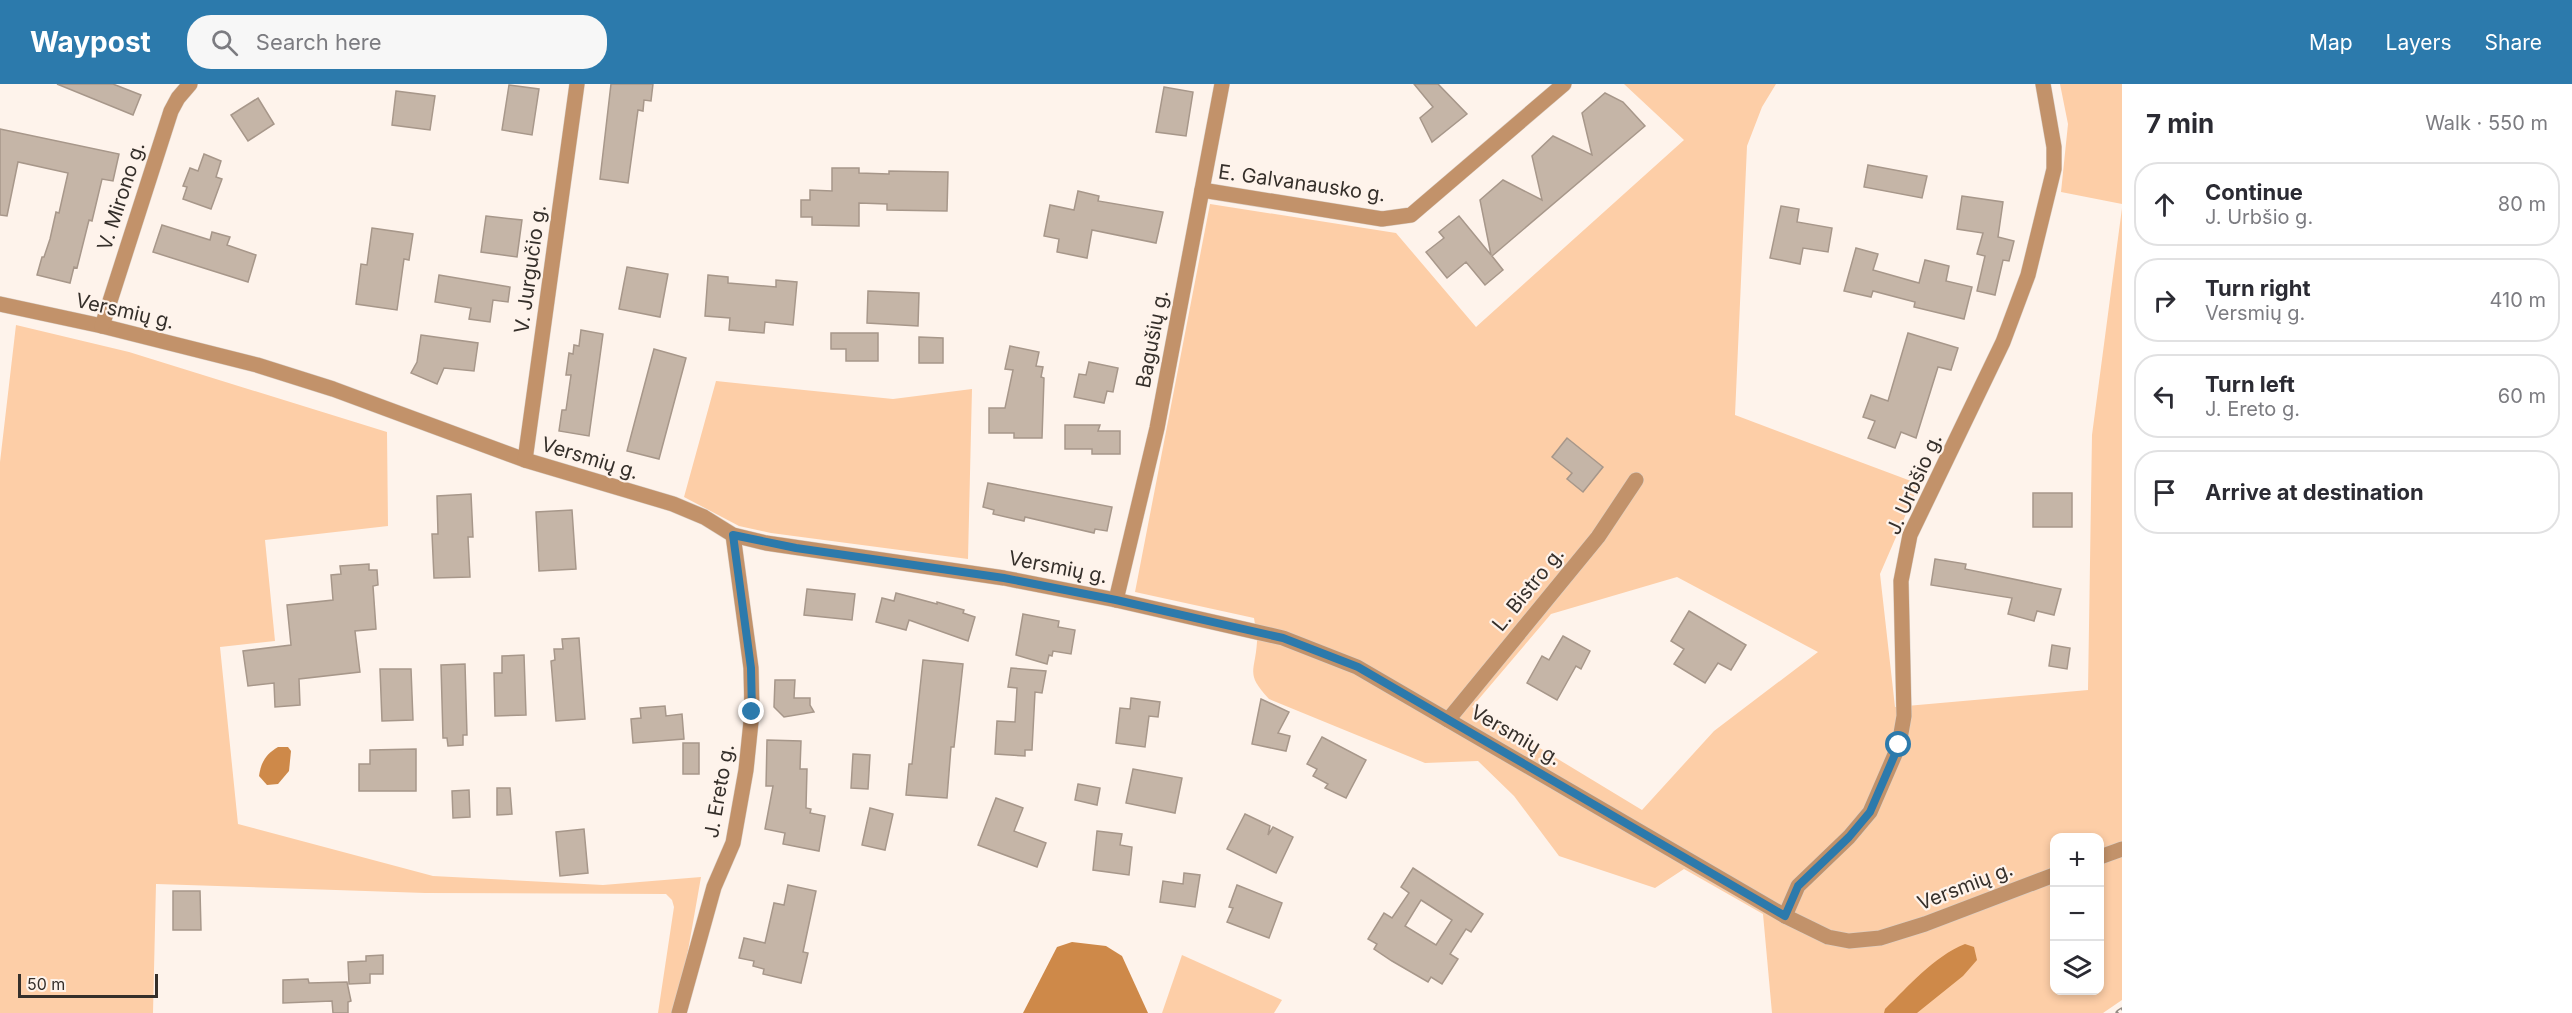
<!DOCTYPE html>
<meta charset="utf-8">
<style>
body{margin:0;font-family:Inter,sans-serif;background:#f7f7f7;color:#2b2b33}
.controls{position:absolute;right:18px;bottom:18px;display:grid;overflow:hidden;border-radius:12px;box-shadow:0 3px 9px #0003}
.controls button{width:54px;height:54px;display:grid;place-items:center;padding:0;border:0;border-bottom:2px solid #e1e1e2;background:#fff;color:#2b2b33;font:30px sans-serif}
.scale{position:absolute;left:18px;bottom:15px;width:140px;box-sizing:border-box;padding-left:6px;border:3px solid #352f2a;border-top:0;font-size:16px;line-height:21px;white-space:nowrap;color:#352f2a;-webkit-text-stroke:4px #fef3eb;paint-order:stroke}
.stop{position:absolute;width:18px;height:18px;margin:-14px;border:4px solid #2c7aac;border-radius:50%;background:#fff}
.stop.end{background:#2c7aac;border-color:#fff;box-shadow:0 2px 6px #0008}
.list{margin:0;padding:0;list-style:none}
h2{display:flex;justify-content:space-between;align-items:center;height:78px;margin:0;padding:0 24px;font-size:26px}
h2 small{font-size:20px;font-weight:400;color:#7c7c81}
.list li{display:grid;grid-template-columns:39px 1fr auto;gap:18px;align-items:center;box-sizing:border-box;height:84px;margin:0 12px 12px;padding:0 12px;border:2px solid #e1e1e2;border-radius:24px}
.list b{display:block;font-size:22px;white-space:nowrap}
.list p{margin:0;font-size:20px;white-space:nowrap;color:#7c7c81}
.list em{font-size:20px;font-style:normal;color:#7c7c81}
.icon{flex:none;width:33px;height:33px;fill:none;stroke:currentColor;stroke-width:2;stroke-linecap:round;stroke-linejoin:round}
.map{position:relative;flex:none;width:2122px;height:929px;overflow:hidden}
header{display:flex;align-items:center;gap:36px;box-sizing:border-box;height:84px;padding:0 30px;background:#2c7aac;color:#fff}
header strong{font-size:28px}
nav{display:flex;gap:33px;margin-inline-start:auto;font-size:21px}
.search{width:420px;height:54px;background:#f7f7f7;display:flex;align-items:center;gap:15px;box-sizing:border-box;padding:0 21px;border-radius:24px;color:#7c7c81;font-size:22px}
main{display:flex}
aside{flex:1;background:#fff}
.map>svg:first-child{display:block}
</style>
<header>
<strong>Waypost</strong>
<div class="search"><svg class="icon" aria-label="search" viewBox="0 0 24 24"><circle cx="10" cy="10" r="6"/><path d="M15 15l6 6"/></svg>Search here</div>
<nav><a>Map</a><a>Layers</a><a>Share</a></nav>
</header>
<main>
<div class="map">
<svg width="2122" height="929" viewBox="0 0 2122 929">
<rect width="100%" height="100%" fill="#fef3eb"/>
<g fill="#fdcea7" fill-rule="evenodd">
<path d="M1624 0H1776L1762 23 1747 62 1735 331 1919 400 1880 490 1895 623 2088 606 2092 351 2122 124V916L2103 929H1772L1763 830 1684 785 1655 804 1559 772 1514 712 1478 677 1425 679 1269 615C1245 589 1255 589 1257 558 1258 551 1255 542 1254 534L1135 508 1210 120 1396 149 1476 243 1684 56ZM1677 493 1818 568 1714 647 1642 726 1472 623 1551 530ZM2054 754H2100V906H2054Z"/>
<path d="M2060 0H2122V120L2061 108 2068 40Z"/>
<path d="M16 241 129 268 387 348 388 442 265 456 275 557 220 563 238 740 433 792 603 801 701 793 677 929H658L674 823 672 816 666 810 425 809 156 800 153 929H0V378Z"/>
<path d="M716 297 893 315 972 305 968 475 771 449 739 442 684 413Z"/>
<path d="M1182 871 1282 916 1274 929H1162Z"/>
</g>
<g fill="#ce8949">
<path d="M278 663H288L291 667 289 687 278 700 267 701 259 692C261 678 266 670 278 663Z"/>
<path d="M1072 858 1106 862 1122 872 1148 929H1023L1057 863Z"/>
<path d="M1965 860 1974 863 1977 876 1963 892 1917 929H1884L1885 925C1909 902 1933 873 1965 860Z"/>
</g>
<g fill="#c5b5a7" stroke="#a7978a" stroke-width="1.5" fill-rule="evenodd">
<path d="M57 0H113L141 11 133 31Z"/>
<path d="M611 0H653L651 17 644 16 643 27 638 26 628 99 600 95Z"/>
<path d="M1414 0H1438L1467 30 1432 58 1420 34 1433 23Z"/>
<path d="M509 1 539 5 532 51 502 46Z"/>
<path d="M1164 3 1193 8 1186 52 1156 48Z"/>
<path d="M396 7 435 12 430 46 392 41Z"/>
<path d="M1605 9 1623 18 1645 42 1492 172 1503 186 1485 201 1466 178 1447 194 1426 168 1444 154 1439 148 1459 132 1491 171 1480 116 1503 96 1542 116 1532 72 1553 52 1592 71 1582 29Z"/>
<path d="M258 14 274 40 248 57 231 31Z"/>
<path d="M0 45 119 70 113 97 102 95 92 137 89 136 77 184 74 183 70 199 37 191 42 173H44L50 155 56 128 59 129 68 89 18 78 7 132 0 131Z"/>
<path d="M204 70 221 77 216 93 222 95 211 125 183 115 187 103 183 102 190 84 198 87Z"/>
<path d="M1868 81 1927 92 1922 114 1864 103Z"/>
<path d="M832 84H859V89L889 90V87L948 88 947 127 887 126V120L859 119V142L812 141V133H801V116H810V106L832 107Z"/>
<path d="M1078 107 1099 112 1098 117 1163 128 1156 159 1092 146 1087 174 1057 168 1059 155 1044 152 1050 121 1074 126Z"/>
<path d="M1962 112 2003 118 1998 153 2014 157 2009 177 2003 176 1995 211 1977 207 1985 172 1977 170 1983 149 1957 145Z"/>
<path d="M1781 122 1799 125 1797 138 1832 144 1828 168 1803 164 1800 180 1770 174Z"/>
<path d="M486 132 522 136 517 173 481 168Z"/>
<path d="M162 141 210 156 212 148 230 153 227 161 256 171 248 198 153 168Z"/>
<path d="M372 144 413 150 409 176 404 175 397 226 356 220 361 180 367 181Z"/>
<path d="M1856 164 1878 170 1873 186 1919 199 1925 176 1949 182 1946 197 1972 203 1964 235 1914 223 1915 218 1873 207 1871 213 1844 207Z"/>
<path d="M627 183 668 190 660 233 619 225Z"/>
<path d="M439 191 510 203 508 218 493 216 490 238 469 235 471 224 435 218Z"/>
<path d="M708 191 728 193V199L776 203V196L797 198 793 241 765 238 764 249 729 246 730 234 705 232Z"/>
<path d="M868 207 919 209 918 242 867 239Z"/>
<path d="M581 246 603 250 589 352 559 347 562 326H566L571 291H566L569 269 573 270 574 261 579 262Z"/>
<path d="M831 249H878V277H846V265H831Z"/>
<path d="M1908 249 1958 264 1951 286 1938 283 1916 354 1901 348 1895 364 1868 354 1875 337 1863 333 1871 311 1888 317Z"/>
<path d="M421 251 478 259 474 287 444 284 437 300 411 289 417 278Z"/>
<path d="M919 253 943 254V279H919Z"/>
<path d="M1010 262 1039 268 1036 282 1043 283 1041 293 1044 294 1042 354H1014V349H989V324H1005L1013 286 1005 285Z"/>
<path d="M654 265 686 274 659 375 627 367Z"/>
<path d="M1089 278 1118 284 1113 308 1107 307 1104 319 1074 313 1079 290 1086 291Z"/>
<path d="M1065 341H1100L1098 347H1120V370H1092V365H1065Z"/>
<path d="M1567 354 1603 383 1583 408 1567 395 1572 389 1552 373Z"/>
<path d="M988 399 1112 423 1107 447 1095 445 1094 449 1025 433 1024 437 993 430 994 426 983 423Z"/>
<rect x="2033" y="409" width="39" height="34"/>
<path d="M471 410 473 453H468L470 493 434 494 432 450H438L437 412Z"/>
<path d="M572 426 576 485 539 487 536 428Z"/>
<path d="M1935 475 1966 480 1965 485 2061 505 2054 531 2037 527 2034 537 2008 530 2012 514 1931 501Z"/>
<path d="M369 480V486H377L378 501 373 502 376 545 355 547 360 588 299 595 300 621 275 623 274 599 248 602 243 567 291 561 287 521 333 516 331 491 341 490 340 482Z"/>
<path d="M807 505 855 510 852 536 804 531Z"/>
<path d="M896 509 937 520V518L964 526 963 529 975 533 968 557 909 536 906 546 876 538 882 514 894 517Z"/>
<path d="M1689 527 1746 561 1731 586 1718 579 1705 599 1674 580 1684 565 1671 557Z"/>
<path d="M1023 530 1059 537 1058 543 1075 546 1071 570 1053 567 1052 572 1049 571 1047 580 1016 571Z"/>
<path d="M1563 552 1590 567 1581 585 1576 582 1557 616 1527 599 1542 572 1549 576Z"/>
<path d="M579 554 585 635 556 637 551 577 555 576 554 565H563L562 555Z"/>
<path d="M2052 561 2070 564 2067 585 2049 582Z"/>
<path d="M524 571 526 631 495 632 494 589H502V572Z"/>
<path d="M923 576 963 580 954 663H951L947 714 906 711 909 680H912Z"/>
<path d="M465 580 467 651H463V661L448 662 447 654H443L441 581Z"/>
<path d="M1011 584 1046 587 1042 609 1035 608 1032 666H1025V672L995 670 997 637 1015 638 1017 604 1008 603Z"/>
<path d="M380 585H411L413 636 382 637Z"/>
<path d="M775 596H795L794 614H810V621L814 628 784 633 774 623Z"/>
<path d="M1131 614 1160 618 1158 633 1149 632 1145 663 1116 659 1120 624 1130 625Z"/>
<path d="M1261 615 1289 628 1278 649 1290 652 1286 667 1252 660Z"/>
<path d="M665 622 666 632 682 630 684 655 633 659 631 635 641 634 640 624Z"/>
<path d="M1322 653 1366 676 1346 714 1325 704 1328 700 1313 692 1317 685 1307 680Z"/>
<path d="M767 656 801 657 800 685H807L806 724 811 725 810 729 825 732 819 767 783 760 785 749 765 745 773 702H766Z"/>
<rect x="683" y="659" width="16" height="31"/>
<path d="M416 665V707H359V680H370V666Z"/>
<path d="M853 670 870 671 868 705 851 704Z"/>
<path d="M1133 685 1182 694 1175 729 1126 719Z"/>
<path d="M1078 700 1100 704 1097 721 1075 716Z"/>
<path d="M497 704H510L512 730 497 731Z"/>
<path d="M469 706 470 733 453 734 452 707Z"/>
<path d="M996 714 1023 724 1014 747 1046 759 1037 783 978 761Z"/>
<path d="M870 724 893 730 885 766 862 761Z"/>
<path d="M1245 730 1270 742 1268 751 1273 743 1293 753 1276 789 1227 765Z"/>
<path d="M584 745 588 789 560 792 556 748Z"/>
<path d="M1097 747 1122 750 1120 761 1132 763 1129 791 1093 786Z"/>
<path d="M1413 784 1483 830 1471 848 1466 845 1450 870 1458 875 1442 900 1431 893 1428 898 1392 877 1374 865 1377 860 1368 855 1384 829 1392 834 1409 809 1401 803ZM1421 816 1452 836 1436 861 1405 842Z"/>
<path d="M1184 789 1200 791 1195 823 1160 818 1163 797 1183 800Z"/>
<path d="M788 801 816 807 803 868 808 869 801 899 763 890 764 885 753 882 754 877 739 874 744 854 765 859 774 819 784 821Z"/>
<path d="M1237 801 1282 819 1269 854 1227 838 1233 824 1229 823Z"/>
<path d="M173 807H200L201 846H173Z"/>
<path d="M383 871V890H370V899L349 900 348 878 366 877V872Z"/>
<path d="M308 895 309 899 347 898 351 917 348 918V929H333L332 917 283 919V896Z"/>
</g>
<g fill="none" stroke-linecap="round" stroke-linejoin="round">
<g stroke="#dad0c8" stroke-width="16">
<g id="minor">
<path d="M1202 106 1382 135 1411 131 1564 0"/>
<path d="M0 220 102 242 257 281 333 305 525 376 673 420 704 433 733 451 766 459 1004 494 1116 516 1283 554 1357 583 1785 832 1828 853 1849 857 1880 854 1925 840 2054 791"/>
<path d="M102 242 171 27 178 14 190 0"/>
<path d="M525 376 577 0"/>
<path d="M1116 516 1157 344 1222 0"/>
<path d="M1448 636 1598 453 1636 396"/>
<path d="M2100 773 2122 765"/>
<path d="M1785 832 1798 802 1849 753 1870 728 1899 661 1904 632 1901 497 1910 451 2003 258 2028 191 2054 85V63L2043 0"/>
<path d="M679 929 714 803 733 759 746 686 752 628 751 584 733 451"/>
</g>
</g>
<use href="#minor" stroke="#c2926a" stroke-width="15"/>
<g stroke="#938b84" stroke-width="7">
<path id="rail" d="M2119 929 2122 927"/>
</g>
<use href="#rail" stroke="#fef3eb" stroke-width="4.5" stroke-dasharray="14" stroke-linecap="butt"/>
</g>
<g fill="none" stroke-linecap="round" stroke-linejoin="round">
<path stroke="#2c7aac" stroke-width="8" d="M752 628 751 584 733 451 796 464 1004 494 1116 516 1283 554 1358 583 1785 832 1798 802 1849 753 1870 728 1899 661"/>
</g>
<g text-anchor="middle" stroke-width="4.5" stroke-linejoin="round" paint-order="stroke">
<g font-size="20" fill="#352f2a" stroke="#fef3eb">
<text transform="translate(1302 99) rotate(8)" y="7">E. Galvanausko g.</text>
<text transform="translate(121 112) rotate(-72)" y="7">V. Mirono g.</text>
<text transform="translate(530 185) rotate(-82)" y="7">V. Jurgučio g.</text>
<text transform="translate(125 227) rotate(13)" y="7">Versmių g.</text>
<text transform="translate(1152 255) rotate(-79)" y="7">Bagušių g.</text>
<text transform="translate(590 374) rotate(17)" y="7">Versmių g.</text>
<text transform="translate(1914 400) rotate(-66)" y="7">J. Urbšio g.</text>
<text transform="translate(1058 483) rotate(11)" y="7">Versmių g.</text>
<text transform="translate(1528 505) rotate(-51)" y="7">L. Bistro g.</text>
<text transform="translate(1516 651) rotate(30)" y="7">Versmių g.</text>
<text transform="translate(719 707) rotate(-80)" y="7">J. Ereto g.</text>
<text transform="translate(1965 802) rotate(-21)" y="7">Versmių g.</text>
</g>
</g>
</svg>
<div class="controls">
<button>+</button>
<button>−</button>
<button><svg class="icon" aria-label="layers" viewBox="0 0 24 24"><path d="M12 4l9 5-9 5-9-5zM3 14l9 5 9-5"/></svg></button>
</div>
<div class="scale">50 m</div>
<div class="stop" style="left:1899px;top:661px"></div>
<div class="stop end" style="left:752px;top:628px"></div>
</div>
<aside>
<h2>7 min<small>Walk · 550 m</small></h2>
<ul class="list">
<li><svg class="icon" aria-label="ahead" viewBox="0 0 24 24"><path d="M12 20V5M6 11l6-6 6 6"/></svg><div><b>Continue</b><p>J. Urbšio g.</p></div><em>80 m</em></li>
<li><svg class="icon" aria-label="right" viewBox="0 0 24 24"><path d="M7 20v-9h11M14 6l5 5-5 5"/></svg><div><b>Turn right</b><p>Versmių g.</p></div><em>410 m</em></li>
<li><svg class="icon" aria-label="left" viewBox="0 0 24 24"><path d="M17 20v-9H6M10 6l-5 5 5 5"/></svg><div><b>Turn left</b><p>J. Ereto g.</p></div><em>60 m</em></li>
<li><svg class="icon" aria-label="arrive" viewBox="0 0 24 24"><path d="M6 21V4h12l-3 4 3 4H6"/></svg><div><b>Arrive at destination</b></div></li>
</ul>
</aside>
</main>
